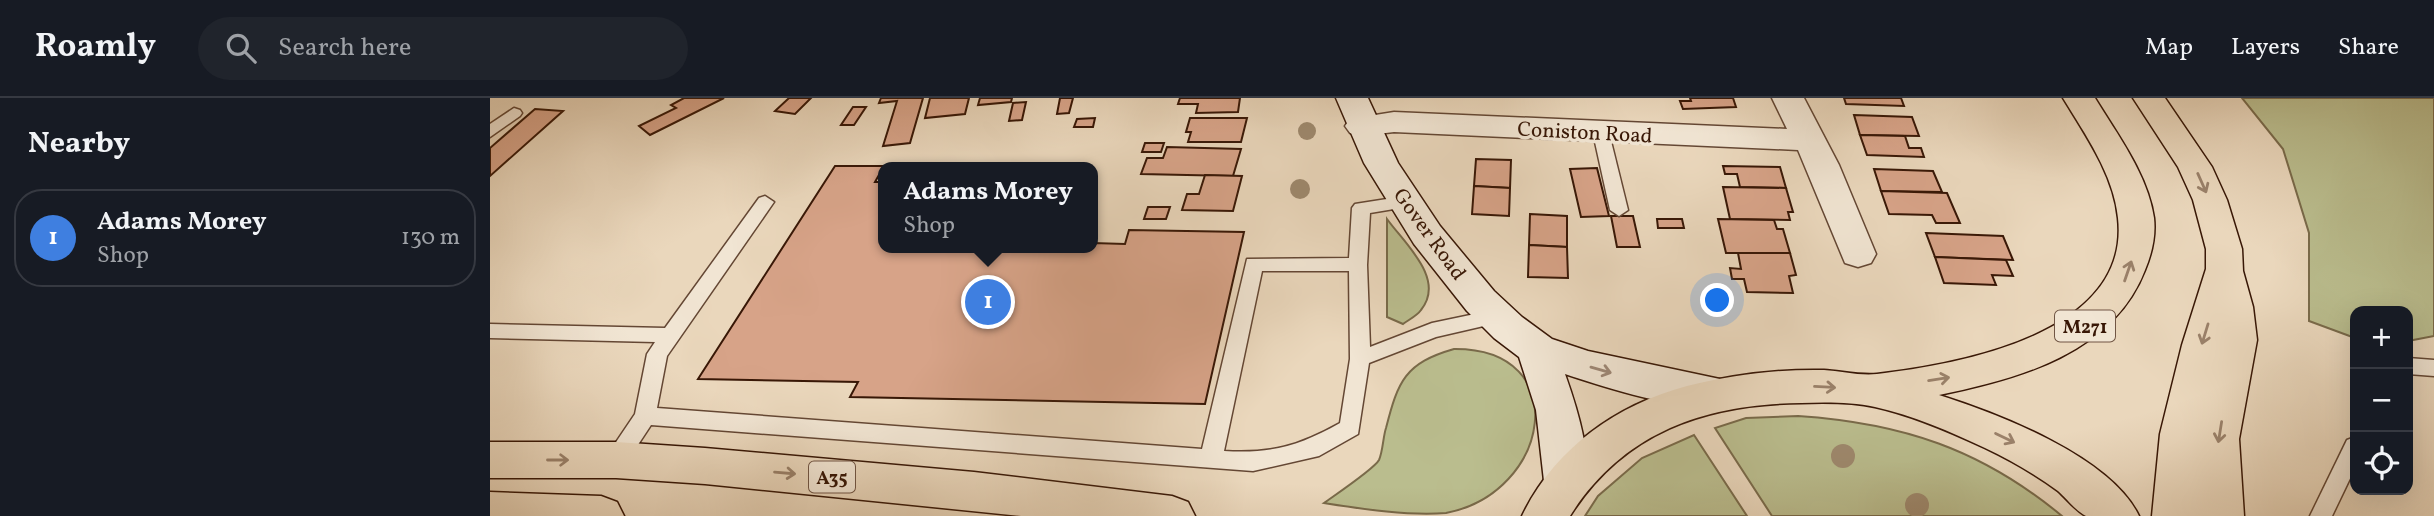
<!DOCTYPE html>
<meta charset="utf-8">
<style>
body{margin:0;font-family:Vollkorn,serif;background:#20242c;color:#f1f3f6}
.controls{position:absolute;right:21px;bottom:21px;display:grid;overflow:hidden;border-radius:14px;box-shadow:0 7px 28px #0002}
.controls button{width:63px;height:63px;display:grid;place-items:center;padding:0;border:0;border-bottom:2px solid #363941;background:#171b24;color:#f1f3f6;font:35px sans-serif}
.you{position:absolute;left:1228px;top:203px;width:24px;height:24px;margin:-18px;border:5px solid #fff;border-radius:50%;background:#1a73e8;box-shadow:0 0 0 10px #1a73e833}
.badge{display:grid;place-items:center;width:46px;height:46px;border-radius:50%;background:#c59692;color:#fff;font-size:23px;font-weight:700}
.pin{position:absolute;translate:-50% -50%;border:4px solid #fff;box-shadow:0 2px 7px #0006}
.popup{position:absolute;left:388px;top:64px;width:220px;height:91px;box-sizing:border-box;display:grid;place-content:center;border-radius:14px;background:#171b24;filter:drop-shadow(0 2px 5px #0005);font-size:23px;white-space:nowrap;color:#9ea1a6}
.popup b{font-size:26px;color:#f1f3f6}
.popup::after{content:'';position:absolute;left:50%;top:100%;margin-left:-14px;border:14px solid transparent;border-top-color:#171b24}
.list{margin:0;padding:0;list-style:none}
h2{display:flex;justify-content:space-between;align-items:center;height:91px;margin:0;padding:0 28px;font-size:30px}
h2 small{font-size:23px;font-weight:400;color:#9ea1a6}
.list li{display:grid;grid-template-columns:46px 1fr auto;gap:21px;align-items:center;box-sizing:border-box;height:98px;margin:0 14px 14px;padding:0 14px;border:2px solid #363941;border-radius:28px}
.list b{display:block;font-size:26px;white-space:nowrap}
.list p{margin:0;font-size:23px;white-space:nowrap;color:#9ea1a6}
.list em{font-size:23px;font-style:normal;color:#9ea1a6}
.icon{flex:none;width:38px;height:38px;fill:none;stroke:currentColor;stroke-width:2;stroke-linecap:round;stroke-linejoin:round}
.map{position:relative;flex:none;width:1944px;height:418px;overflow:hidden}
header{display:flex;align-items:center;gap:42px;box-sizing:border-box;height:98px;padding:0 35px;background:#171b24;border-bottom:2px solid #363941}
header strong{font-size:33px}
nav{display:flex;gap:38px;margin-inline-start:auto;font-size:24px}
.search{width:490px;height:63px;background:#20242c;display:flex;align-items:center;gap:18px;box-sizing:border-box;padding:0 24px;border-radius:38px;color:#9ea1a6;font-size:26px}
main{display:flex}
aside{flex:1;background:#171b24}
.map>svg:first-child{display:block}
</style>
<header>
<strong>Roamly</strong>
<div class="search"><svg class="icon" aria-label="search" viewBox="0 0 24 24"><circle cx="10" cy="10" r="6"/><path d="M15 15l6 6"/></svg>Search here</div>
<nav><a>Map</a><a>Layers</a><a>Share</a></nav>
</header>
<main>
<aside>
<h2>Nearby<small></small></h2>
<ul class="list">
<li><span class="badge" style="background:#3f7fe0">1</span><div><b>Adams Morey</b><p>Shop</p></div><em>130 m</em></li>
</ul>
</aside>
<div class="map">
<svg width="1944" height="418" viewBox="0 0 1944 418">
<rect width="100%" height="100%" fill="#ead7bc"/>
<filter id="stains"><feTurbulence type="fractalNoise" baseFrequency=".00286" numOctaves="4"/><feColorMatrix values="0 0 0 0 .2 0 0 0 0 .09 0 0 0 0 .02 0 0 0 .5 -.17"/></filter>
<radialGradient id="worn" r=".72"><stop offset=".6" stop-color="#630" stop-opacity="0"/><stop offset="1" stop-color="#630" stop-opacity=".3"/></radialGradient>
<g fill="#babd8e" stroke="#796a4a" stroke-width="2">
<path d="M1752 0H1944V238L1918 243V213H1865V240L1819 223V135L1793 51Z"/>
<path d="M897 121C915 146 956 181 931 212 927 218 918 222 913 226L897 219Z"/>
<path d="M964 251C1085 250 1061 395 956 415 917 418 873 411 834 405 845 397 884 371 889 362 893 353 893 339 896 330 908 283 915 265 964 251Z"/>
<path d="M1308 318C1412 325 1491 351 1572 418H1282L1225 330 1256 320Z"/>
<path d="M1204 337 1257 418H1095L1108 398 1152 360Z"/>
</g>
<g fill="#d7a388" stroke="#381706" stroke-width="2">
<path d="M194 0H234L160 37 149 28 186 10 181 7Z"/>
<path d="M299 0H321L305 16 285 13Z"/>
<path d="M391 0H433L420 45 393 48 407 3 389 5Z"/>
<path d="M440 0H479L475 16 435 20Z"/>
<path d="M490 0H522L521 4 488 7Z"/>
<path d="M570 0H583L579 15 567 16Z"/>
<path d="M690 0H750L748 14 706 15 708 6H688Z"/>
<path d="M1200 0H1243L1246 9 1193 11 1190 3H1201Z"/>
<path d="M1354 0H1411L1414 8 1356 6Z"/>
<path d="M536 4 532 22 519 23 523 5Z"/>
<path d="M363 9H376L364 27H351Z"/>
<path d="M45 11 73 13 0 78V50Z"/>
<path d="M1364 17 1422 19 1429 38 1370 37Z"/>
<path d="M605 20 603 29H584L587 21Z"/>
<path d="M700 20H757L751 44H698L701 34H696Z"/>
<path d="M1370 37 1415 38 1419 50H1431L1434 59 1377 57Z"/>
<path d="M655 45H674L671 54H652Z"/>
<path d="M677 49 751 51 743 78 651 76 657 60H673Z"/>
<path d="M986 61 1021 62 1020 90 984 88Z"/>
<path d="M345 68H394L385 84H393V150H603V145L635 146 639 132 754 134 715 306 360 299 368 284 208 281Z"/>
<path d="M1233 68 1290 69 1296 90 1250 89 1247 76H1235Z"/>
<path d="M1107 70 1119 118 1091 119 1080 71Z"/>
<path d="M1384 71 1443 73 1452 94 1391 93Z"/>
<path d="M715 77 752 78 743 113 692 112 697 96H709Z"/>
<path d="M984 88 1020 90 1019 118 982 116Z"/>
<path d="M1233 89 1296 90 1303 114H1298L1300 122 1240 121Z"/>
<path d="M1391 93 1457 95 1470 125H1446L1442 117 1399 116Z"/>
<path d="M658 109H680L676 121H654Z"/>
<path d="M1040 116 1077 118V149L1039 147Z"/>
<path d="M1121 118H1143L1150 149H1127Z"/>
<path d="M1167 121H1192L1194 130H1168Z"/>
<path d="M1228 121 1284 122 1287 131H1293L1300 155H1236Z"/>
<path d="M1436 135 1513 138 1523 162 1445 159Z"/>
<path d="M1039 147 1077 149 1078 180 1038 179Z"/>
<path d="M1248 155H1300L1306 177 1299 178 1303 195 1257 194 1254 181H1242L1240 170 1251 171Z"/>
<path d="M1445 159 1516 162 1523 178 1502 177 1506 187 1454 185Z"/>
</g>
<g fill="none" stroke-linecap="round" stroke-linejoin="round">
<g stroke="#644734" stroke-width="3">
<g id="lane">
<path d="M24 10 30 12 32 15 30 18 0 39V26Z"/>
<path d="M1111 30 1119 35 1138 112 1129 118 1120 112 1103 35Z"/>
<path d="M275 98 284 104 177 258 167 310 712 351 757 161 859 160 862 110 865 106 916 98 925 104 922 108 880 115 877 167 880 249 942 225 1004 212 1011 214 1014 219 1011 224 946 239 879 265 868 336 829 358 763 373 161 327 134 368 126 371 118 368 115 362 118 356 145 316 157 256 165 244 0 240V226L175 230 269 100ZM772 173H859L860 261 850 325C809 348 781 356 734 353Z"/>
<path d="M1918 260 1944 262V278L1918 276Z"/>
<path d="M1865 339V370L1842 418H1820L1857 342Z"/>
</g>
</g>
<g stroke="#644734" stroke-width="3">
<path id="street" d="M1282 0H1314L1349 67 1386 156 1381 165 1368 169 1355 165 1308 52 904 34 871 38 860 35 855 28 860 21 904 14 1297 31Z"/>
</g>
<g stroke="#381706" stroke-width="3">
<path id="secondary" d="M846 0H878L908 65 950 128 1004 193 1032 219 1062 241 1098 253 1244 284 1250 295 1244 306C1206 319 1114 289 1075 276 1086 307 1106 367 1092 396L1076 402 1060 396 1054 383 1046 312 1029 259 1004 240 977 213 924 146 874 65Z"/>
</g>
<g stroke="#381706" stroke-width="3">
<g id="primary">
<path d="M0 344H126L215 350 484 374 682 398 698 404 705 418H531L215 386 126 380H0Z"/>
<path d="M0 394 111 398 127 404 134 418H0Z"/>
</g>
</g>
<g stroke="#381706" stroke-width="3">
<g id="highway">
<path d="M1573 0H1605C1627 36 1658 77 1664 120 1666 138 1662 155 1655 172 1623 255 1529 281 1449 297 1509 316 1621 359 1649 418 1637 418 1605 418 1596 418 1586 413 1576 400 1568 393 1545 376 1520 362 1495 350 1461 334 1422 317 1385 309 1362 304 1336 304 1311 305 1215 306 1133 334 1080 418H1032C1064 351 1126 307 1197 288 1242 277 1288 271 1334 272 1351 273 1370 278 1387 276 1470 266 1641 236 1628 120 1624 77 1595 36 1573 0Z"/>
<path d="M1643 0H1675L1722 69 1737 102 1752 151 1753 173 1763 209 1767 242 1749 341 1754 418H1708V411V418H1662L1670 336 1692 247 1716 171V151L1703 102 1688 69Z"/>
</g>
</g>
<use href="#lane" fill="#f1e5d3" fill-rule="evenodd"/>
<use href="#street" fill="#f1e5d3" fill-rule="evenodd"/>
<use href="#secondary" fill="#f1e5d3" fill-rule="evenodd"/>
<use href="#primary" fill="#ead7bc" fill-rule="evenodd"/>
<use href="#highway" fill="#ead7bc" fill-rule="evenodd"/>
</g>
<g fill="#9e896e">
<circle cx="817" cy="33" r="9"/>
<circle cx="810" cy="91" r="10"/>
<circle cx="1353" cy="358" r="12"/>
<circle cx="1427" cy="407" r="12"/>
</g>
<defs><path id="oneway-shaft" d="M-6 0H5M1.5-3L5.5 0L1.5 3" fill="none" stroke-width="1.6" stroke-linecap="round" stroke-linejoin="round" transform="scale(1.75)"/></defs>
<g stroke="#9a816a">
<use href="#oneway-shaft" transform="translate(1712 85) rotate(66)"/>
<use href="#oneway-shaft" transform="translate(1638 173) rotate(-71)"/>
<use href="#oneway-shaft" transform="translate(1715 236) rotate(107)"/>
<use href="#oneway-shaft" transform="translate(1449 281) rotate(-9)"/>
<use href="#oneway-shaft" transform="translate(1335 289) rotate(3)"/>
<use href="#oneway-shaft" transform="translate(1730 334) rotate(99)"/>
<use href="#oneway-shaft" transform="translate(1515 340) rotate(26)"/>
<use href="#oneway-shaft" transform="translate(68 362)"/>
<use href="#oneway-shaft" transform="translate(295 375) rotate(5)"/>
</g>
<use stroke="#9e8877" href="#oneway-shaft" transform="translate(1111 272) rotate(16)"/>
<g text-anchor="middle" stroke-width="7" stroke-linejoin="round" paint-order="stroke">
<g fill="#f1e5d3" stroke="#705544" stroke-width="2">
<rect x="1565" y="212.5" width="60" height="31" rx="5"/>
<rect x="319" y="363.5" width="46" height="31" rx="5"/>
</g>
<g font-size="19" font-weight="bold" fill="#381706">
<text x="1595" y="235">M271</text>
<text x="342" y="386">A35</text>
</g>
<g font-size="21" fill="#381706" stroke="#f1e5d3">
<text transform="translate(1095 34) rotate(3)" y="7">Coniston Road</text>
<text transform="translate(940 136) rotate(54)" y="7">Gover Road</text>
</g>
</g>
<rect width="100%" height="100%" filter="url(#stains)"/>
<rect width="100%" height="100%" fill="url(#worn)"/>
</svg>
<div class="controls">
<button>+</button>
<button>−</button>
<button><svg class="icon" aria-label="locate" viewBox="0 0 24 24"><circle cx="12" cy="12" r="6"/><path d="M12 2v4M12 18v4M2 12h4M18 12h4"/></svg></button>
</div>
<div class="you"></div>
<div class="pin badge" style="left:498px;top:204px;background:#3f7fe0">1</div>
<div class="popup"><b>Adams Morey</b>Shop</div>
</div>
</main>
